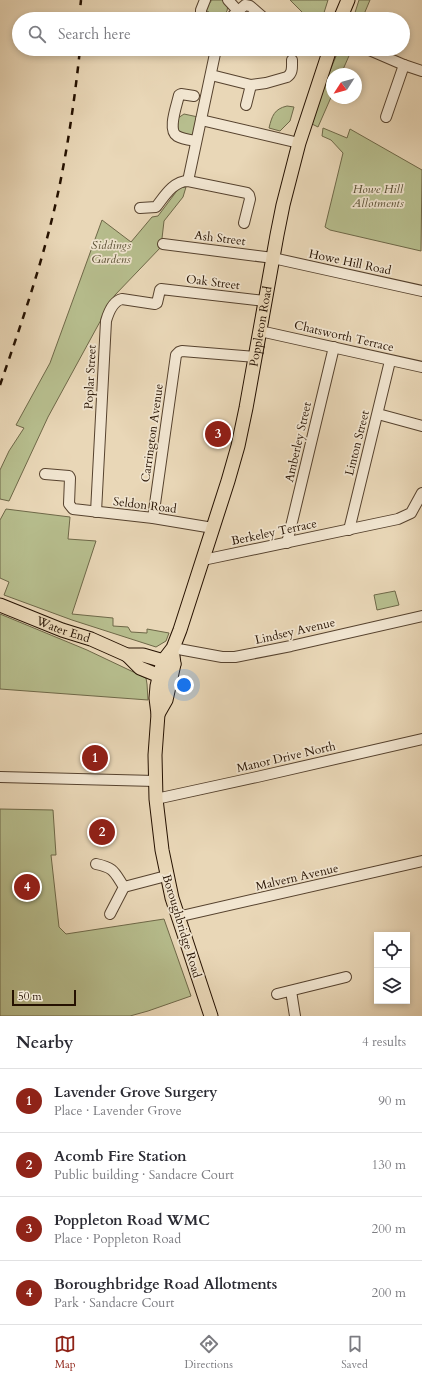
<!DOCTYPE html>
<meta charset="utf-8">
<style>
body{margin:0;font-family:Cardo,serif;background:#f2f2f3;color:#2b2b33}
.controls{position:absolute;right:12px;bottom:12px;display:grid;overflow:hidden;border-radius:0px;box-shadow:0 2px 6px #0003}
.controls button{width:36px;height:36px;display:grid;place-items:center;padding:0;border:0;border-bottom:1px solid #e1e1e2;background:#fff;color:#2b2b33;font:20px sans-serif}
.compass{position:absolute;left:326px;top:68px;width:36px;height:36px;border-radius:50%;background:#fff;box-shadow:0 2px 6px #0003;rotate:234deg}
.scale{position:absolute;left:12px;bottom:10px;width:64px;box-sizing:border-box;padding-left:4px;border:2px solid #251101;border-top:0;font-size:11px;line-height:14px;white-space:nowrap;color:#251101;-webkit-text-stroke:3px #f1e5d0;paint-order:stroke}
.you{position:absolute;left:184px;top:685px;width:14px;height:14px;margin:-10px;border:3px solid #fff;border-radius:50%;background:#1a73e8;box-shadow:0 0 0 6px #1a73e833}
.badge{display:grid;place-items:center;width:26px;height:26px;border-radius:50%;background:#8f2418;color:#fff;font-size:13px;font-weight:700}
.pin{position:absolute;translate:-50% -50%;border:2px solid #fff;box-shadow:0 1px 4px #0006}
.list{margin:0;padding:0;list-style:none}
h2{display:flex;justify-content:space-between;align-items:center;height:52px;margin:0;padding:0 16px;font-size:17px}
h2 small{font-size:13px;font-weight:400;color:#7c7c81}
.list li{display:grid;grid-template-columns:26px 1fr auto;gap:12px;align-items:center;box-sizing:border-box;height:64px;padding:0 16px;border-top:1px solid #e1e1e2}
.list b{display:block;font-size:15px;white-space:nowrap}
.list p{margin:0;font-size:13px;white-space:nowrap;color:#7c7c81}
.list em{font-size:13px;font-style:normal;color:#7c7c81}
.icon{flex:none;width:22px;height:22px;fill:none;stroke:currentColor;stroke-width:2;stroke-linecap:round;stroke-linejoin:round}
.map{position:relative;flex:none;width:422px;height:1016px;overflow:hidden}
.search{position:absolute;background:#fff;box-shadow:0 2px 6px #0003;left:12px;right:12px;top:12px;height:44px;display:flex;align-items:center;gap:10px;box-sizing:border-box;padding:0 14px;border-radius:22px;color:#7c7c81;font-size:15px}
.sheet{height:308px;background:#fff}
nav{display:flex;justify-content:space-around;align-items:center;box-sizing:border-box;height:56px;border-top:1px solid #e1e1e2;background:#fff;font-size:11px;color:#7c7c81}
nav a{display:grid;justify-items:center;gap:2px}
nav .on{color:#8f2418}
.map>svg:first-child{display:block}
</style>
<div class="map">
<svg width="422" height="1016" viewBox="0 0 422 1016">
<rect width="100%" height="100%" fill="#e9d7b7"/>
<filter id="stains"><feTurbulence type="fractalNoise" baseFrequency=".005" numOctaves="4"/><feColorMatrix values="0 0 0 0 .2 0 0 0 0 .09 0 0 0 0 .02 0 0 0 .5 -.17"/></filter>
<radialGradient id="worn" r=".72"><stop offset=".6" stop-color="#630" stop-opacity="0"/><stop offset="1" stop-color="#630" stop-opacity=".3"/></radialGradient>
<g fill="#b7be8e" stroke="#6e6848">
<path d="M212 0H223L228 5 227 11 220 19H213L209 12 204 10Z"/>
<path d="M290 0H328L322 19H309Z"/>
<path d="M359 0H370L362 19H353Z"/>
<path d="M339 49H352L341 74H332V95L318 127 312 124 322 90Z"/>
<path d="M287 106 294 107 290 121 280 131 269 128C272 116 274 109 287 106Z"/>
<path d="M184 114 198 117 194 133 189 136 178 132V118Z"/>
<path d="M323 128 347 138 350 129 422 170 421 251 330 230 325 227 343 153 331 140 322 136Z"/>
<path d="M186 187 183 197 164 221 161 247 115 295 102 318 48 417 9 501 0 499V470L9 451 24 428 16 425 50 363 102 220 131 242 152 217 158 216 179 188Z"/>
<path d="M6 509 70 517 68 539 96 541 72 614 113 618V626L128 627 131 632 147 633V629L169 633 166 641 156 647 72 620 4 595 9 582 0 578V520Z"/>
<path d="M395 591 399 605 377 610 374 595Z"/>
<path d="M0 614 87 650 146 678 147 684 148 700 0 689Z"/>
<path d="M0 809 53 810 56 855H51L59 927 66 934 164 919 191 996 148 1011 130 1016H0Z"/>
</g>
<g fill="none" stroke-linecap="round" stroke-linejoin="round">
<g stroke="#56422e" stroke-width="12">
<g id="minor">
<path d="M205 0 201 10V17L207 19"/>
<path d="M228 0 238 11"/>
<path d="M229 19 245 5 250 6 265 19"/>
<path d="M367 49 404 65 422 71"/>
<path d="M211 75 251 85 266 83 287 77C293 73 292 67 292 60"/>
<path d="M194 96 181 94 179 95C177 105 167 130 177 136 182 139 190 140 196 141"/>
<path d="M246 105 251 85"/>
<path d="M386 117 404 65"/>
<path d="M201 120 299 143"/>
<path d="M188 181 216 49"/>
<path d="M140 208 156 207C164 197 173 181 188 181L247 193 249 195 250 199 244 223"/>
<path d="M163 244 273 258 422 291"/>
<path d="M260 331 422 367"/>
<path d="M378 414 422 426"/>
<path d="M45 474 69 476 70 478 69 504 73 509 153 518 213 528"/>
<path d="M96 512 106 321C108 314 113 301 122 299L155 304 157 303 160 290 161 289 265 301"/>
<path d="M153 518 176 355 179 352 182 351 256 357"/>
<path d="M349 530 390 361"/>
<path d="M287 543 334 347"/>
<path d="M203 560 398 519 411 513 422 493"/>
<path d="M173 648 222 657H235L291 646 422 616"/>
<path d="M0 777 155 781"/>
<path d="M156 799 257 777 422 739"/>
<path d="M96 864C115 868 114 872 124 887L110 914"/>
<path d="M124 887 166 876"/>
<path d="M177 917 422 861"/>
<path d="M291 991 295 1016"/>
<path d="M277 994 346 977"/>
</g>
</g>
<g stroke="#251101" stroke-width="15">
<g id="major">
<path d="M340 19 348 0"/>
<path id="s1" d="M0 605 62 630 91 639 127 655H143L174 664"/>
<path d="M127 655 140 668 167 679"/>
<path d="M158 714 166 700 174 664 173 656"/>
<path id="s2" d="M211 1016 172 898 162 850 156 799 155 755 158 714 156 698 157 686 163 661 173 648 180 630 228 481 238 446 246 408 277 235 283 205 299 143 330 49"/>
</g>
</g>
<use href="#minor" stroke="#f1e5d0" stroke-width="10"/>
<use href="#major" stroke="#e9d7b7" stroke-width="13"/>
<g stroke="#251101" stroke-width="2.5" stroke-dasharray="7 7" stroke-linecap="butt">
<path d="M79 19 81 0"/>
<path d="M0 385C22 322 44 258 58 193 68 146 75 97 80 49"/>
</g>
</g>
<g text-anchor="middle" stroke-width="3.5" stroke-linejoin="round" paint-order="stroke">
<g font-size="12" font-style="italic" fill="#584e32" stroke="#f1e5d0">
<text x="378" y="193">Howe Hill<tspan x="378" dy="14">Allotments</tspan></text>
<text x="111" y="249">Siddings<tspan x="111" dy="14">Gardens</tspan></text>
</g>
<g font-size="12" fill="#251101" stroke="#f1e5d0">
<text transform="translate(220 238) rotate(7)" y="4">Ash Street</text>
<text transform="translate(350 262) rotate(12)" y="4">Howe Hill Road</text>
<text transform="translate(213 282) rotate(7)" y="4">Oak Street</text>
<text dy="4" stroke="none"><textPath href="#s2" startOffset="714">Poppleton Road</textPath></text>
<text transform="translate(344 336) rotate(13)" y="4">Chatsworth Terrace</text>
<text transform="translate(90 377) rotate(-87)" y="4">Poplar Street</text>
<text transform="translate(152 433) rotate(-82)" y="4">Carrington Avenue</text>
<text transform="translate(298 442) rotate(-77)" y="4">Amberley Street</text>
<text transform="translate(357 443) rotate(-76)" y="4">Linton Street</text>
<text transform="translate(145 505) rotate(7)" y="4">Seldon Road</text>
<text transform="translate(274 532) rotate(-12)" y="4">Berkeley Terrace</text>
<text dy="4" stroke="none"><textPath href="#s1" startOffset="68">Water End</textPath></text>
<text transform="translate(295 631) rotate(-13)" y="4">Lindsey Avenue</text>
<text transform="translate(286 757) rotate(-13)" y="4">Manor Drive North</text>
<text transform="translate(297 877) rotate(-13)" y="4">Malvern Avenue</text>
<text transform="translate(182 926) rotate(73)" y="4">Boroughbridge Road</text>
</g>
</g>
<rect width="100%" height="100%" filter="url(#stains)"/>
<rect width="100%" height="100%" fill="url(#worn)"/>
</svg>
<div class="controls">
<button><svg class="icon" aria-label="locate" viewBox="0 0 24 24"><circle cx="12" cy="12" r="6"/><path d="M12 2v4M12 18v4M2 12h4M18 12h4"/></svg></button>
<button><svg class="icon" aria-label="layers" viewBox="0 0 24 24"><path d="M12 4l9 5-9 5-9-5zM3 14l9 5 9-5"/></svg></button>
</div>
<svg class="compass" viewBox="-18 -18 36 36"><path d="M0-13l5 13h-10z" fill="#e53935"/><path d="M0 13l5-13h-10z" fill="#7c7c81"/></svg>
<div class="scale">50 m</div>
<div class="you"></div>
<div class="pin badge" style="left:95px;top:758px">1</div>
<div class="pin badge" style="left:102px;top:832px">2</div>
<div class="pin badge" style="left:218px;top:434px">3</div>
<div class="pin badge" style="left:27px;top:887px">4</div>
<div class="search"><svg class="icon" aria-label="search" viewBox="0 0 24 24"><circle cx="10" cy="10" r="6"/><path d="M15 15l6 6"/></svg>Search here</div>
</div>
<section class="sheet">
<h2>Nearby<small>4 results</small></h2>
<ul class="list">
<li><span class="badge">1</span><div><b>Lavender Grove Surgery</b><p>Place · Lavender Grove</p></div><em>90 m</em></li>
<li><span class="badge">2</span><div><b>Acomb Fire Station</b><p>Public building · Sandacre Court</p></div><em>130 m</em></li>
<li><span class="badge">3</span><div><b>Poppleton Road WMC</b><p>Place · Poppleton Road</p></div><em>200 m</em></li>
<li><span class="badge">4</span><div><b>Boroughbridge Road Allotments</b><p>Park · Sandacre Court</p></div><em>200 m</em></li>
</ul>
</section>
<nav>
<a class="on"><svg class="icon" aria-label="map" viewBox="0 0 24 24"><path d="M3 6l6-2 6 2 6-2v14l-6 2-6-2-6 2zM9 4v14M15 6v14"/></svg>Map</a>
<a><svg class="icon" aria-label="directions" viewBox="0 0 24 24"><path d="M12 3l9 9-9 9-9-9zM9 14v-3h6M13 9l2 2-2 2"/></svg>Directions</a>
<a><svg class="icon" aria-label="saved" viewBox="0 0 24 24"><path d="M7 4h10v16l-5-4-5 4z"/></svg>Saved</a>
</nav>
